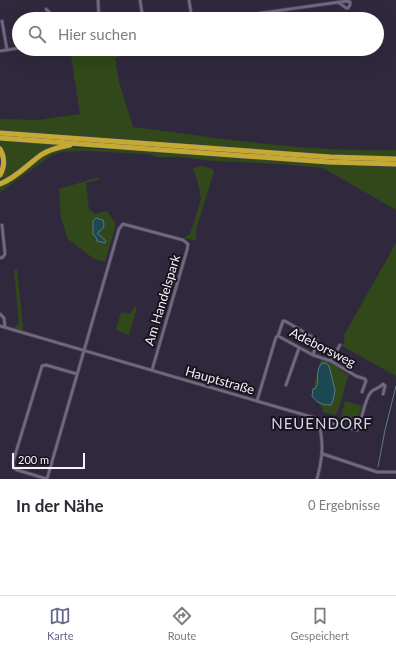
<!DOCTYPE html>
<html lang="de">
<meta charset="utf-8">
<style>
body{margin:0;font-family:Lato,sans-serif;background:#f7f7f7;color:#2b2b33}
.scale{position:absolute;left:12px;bottom:10px;width:73px;box-sizing:border-box;padding-left:4px;border:2px solid #f4f0fd;border-top:0;font-size:11px;line-height:14px;white-space:nowrap;color:#f4f0fd;-webkit-text-stroke:3px #17141d;paint-order:stroke}
.list{margin:0;padding:0;list-style:none}
h2{display:flex;justify-content:space-between;align-items:center;height:52px;margin:0;padding:0 16px;font-size:17px}
h2 small{font-size:13px;font-weight:400;color:#7c7c81}
.icon{flex:none;width:22px;height:22px;fill:none;stroke:currentColor;stroke-width:2;stroke-linecap:round;stroke-linejoin:round}
.map{position:relative;flex:none;width:396px;height:479px;overflow:hidden}
.search{position:absolute;background:#fff;box-shadow:0 4px 16px #0002;left:12px;right:12px;top:12px;height:44px;display:flex;align-items:center;gap:10px;box-sizing:border-box;padding:0 14px;border-radius:22px;color:#7c7c81;font-size:15px}
.sheet{height:116px;background:#fff}
nav{display:flex;justify-content:space-around;align-items:center;box-sizing:border-box;height:56px;border-top:1px solid #e1e1e2;background:#fff;font-size:11px;color:#7c7c81}
nav a{display:grid;justify-items:center;gap:2px}
nav .on{color:#67668d}
.map>svg:first-child{display:block}
</style>
<div class="map">
<svg width="396" height="479" viewBox="0 0 396 479">
<rect width="100%" height="100%" fill="#30293e"/>
<g fill="#30481a" fill-rule="evenodd">
<path d="M70 49H118L119 57 115 58 119 82 133 127C220 138 308 153 396 150V156H358L0 130V119L38 120 80 114Z"/>
<path d="M0 140 63 145 56 147 15 175 0 183V177L3 172Z"/>
<path d="M67 147 154 152 339 165 396 167V210L323 168 281 164 215 161 179 157H158L148 154 85 151 61 152 51 156 0 192V185L48 152Z"/>
<path d="M203 166 212 169 214 171 196 230V240L183 238 190 234 201 200 199 187 193 168Z"/>
<path d="M99 177 98 180 86 183 89 209 95 214 107 211 116 224 105 262 94 259 68 239 61 218 59 189ZM99 218 103 220 105 224 98 232 102 243C92 238 92 230 93 221Z"/>
<path d="M396 243V376L342 346 345 341 343 337Z"/>
<path d="M17 269 23 326V331L15 329V326L19 324 14 270Z"/>
<path d="M134 307 137 308 129 335 116 330 121 312 130 314Z"/>
<path d="M323 359 331 362 341 368 340 370 349 375C343 387 343 405 335 415L323 412V408L318 403 326 405H331L335 390 329 366 321 364C316 372 318 379 317 386L313 389 320 362Z"/>
<path d="M345 401 362 406 356 425 340 421Z"/>
</g>
<g fill="#1b4853" stroke="#5c7a86">
<path d="M96 218 103 220C105 226 104 229 98 232V234L106 241 105 243 97 241V239L93 234V221Z"/>
<path d="M322 363H326L329 366 335 390 333 401 331 405C322 405 317 403 312 396L313 389 316 388C320 379 314 372 322 363Z"/>
</g>
<g fill="none" stroke-linecap="round" stroke-linejoin="round">
<path stroke="#5c7a86" stroke-width="1" d="M378 467 385 430 396 386"/>
<g stroke="#4d4758" stroke-width="4">
<g id="minor">
<path d="M98 0 99 19"/>
<path d="M140 0 143 19"/>
<path d="M189 0 192 19"/>
<path d="M46 9 49 12 50 19"/>
<path d="M219 19 347 1 350 2V5L348 8H346L338 2"/>
<path d="M2 21 7 50"/>
<path d="M0 51 19 48"/>
<path d="M0 258 3 257 5 254 2 225"/>
<path d="M0 314 4 318 5 327"/>
<path d="M0 326 315 418 318 420 357 430 359 428C361 419 366 396 372 391 376 388 380 388 383 384L385 386 383 394"/>
<path d="M278 336 313 355 331 361 356 376 365 379 366 381 362 392"/>
<path d="M331 361 340 345"/>
<path d="M286 385 299 348"/>
<path d="M257 401 276 337 278 336 283 321H285L316 339 317 341 313 355"/>
<path d="M323 454 377 472H396"/>
<path d="M47 479 119 229 123 224 183 240 188 244 187 250 152 370"/>
<path d="M47 479 17 470 14 468 13 462 42 366 46 365 77 374"/>
<path d="M317 479C323 456 324 443 318 420"/>
</g>
</g>
<g stroke="#4d4758" stroke-width="6">
<g id="motorway">
<path d="M0 133 330 157 396 159"/>
<path d="M0 138 329 162 396 164"/>
<path d="M0 149C5 158 5 166 0 175"/>
<path d="M0 184C16 178 27 165 41 155 50 149 59 147 70 145"/>
</g>
</g>
<use href="#minor" stroke="#706981" stroke-width="2.5"/>
<use href="#motorway" stroke="#c4aa35" stroke-width="5"/>
</g>
<g text-anchor="middle" stroke-width="4" stroke-linejoin="round" paint-order="stroke">
<g font-size="13" fill="#f4f0fd" stroke="#17141d">
<text transform="translate(162 300) rotate(-73)" y="5">Am Handelspark</text>
<text transform="translate(323 347) rotate(27)" y="5">Adeborsweg</text>
<text transform="translate(220 380) rotate(16)" y="5">Hauptstraße</text>
</g>
<g font-size="15" letter-spacing="1" fill="#dad1ed" stroke="#17141d">
<text x="322" y="429">NEUENDORF</text>
</g>
</g>
</svg>
<div class="scale">200 m</div>
<div class="search"><svg class="icon" aria-label="search" viewBox="0 0 24 24"><circle cx="10" cy="10" r="6"/><path d="M15 15l6 6"/></svg>Hier suchen</div>
</div>
<section class="sheet">
<h2>In der Nähe<small>0 Ergebnisse</small></h2>
<ul class="list">
</ul>
</section>
<nav>
<a class="on"><svg class="icon" aria-label="map" viewBox="0 0 24 24"><path d="M3 6l6-2 6 2 6-2v14l-6 2-6-2-6 2zM9 4v14M15 6v14"/></svg>Karte</a>
<a><svg class="icon" aria-label="directions" viewBox="0 0 24 24"><path d="M12 3l9 9-9 9-9-9zM9 14v-3h6M13 9l2 2-2 2"/></svg>Route</a>
<a><svg class="icon" aria-label="saved" viewBox="0 0 24 24"><path d="M7 4h10v16l-5-4-5 4z"/></svg>Gespeichert</a>
</nav>
